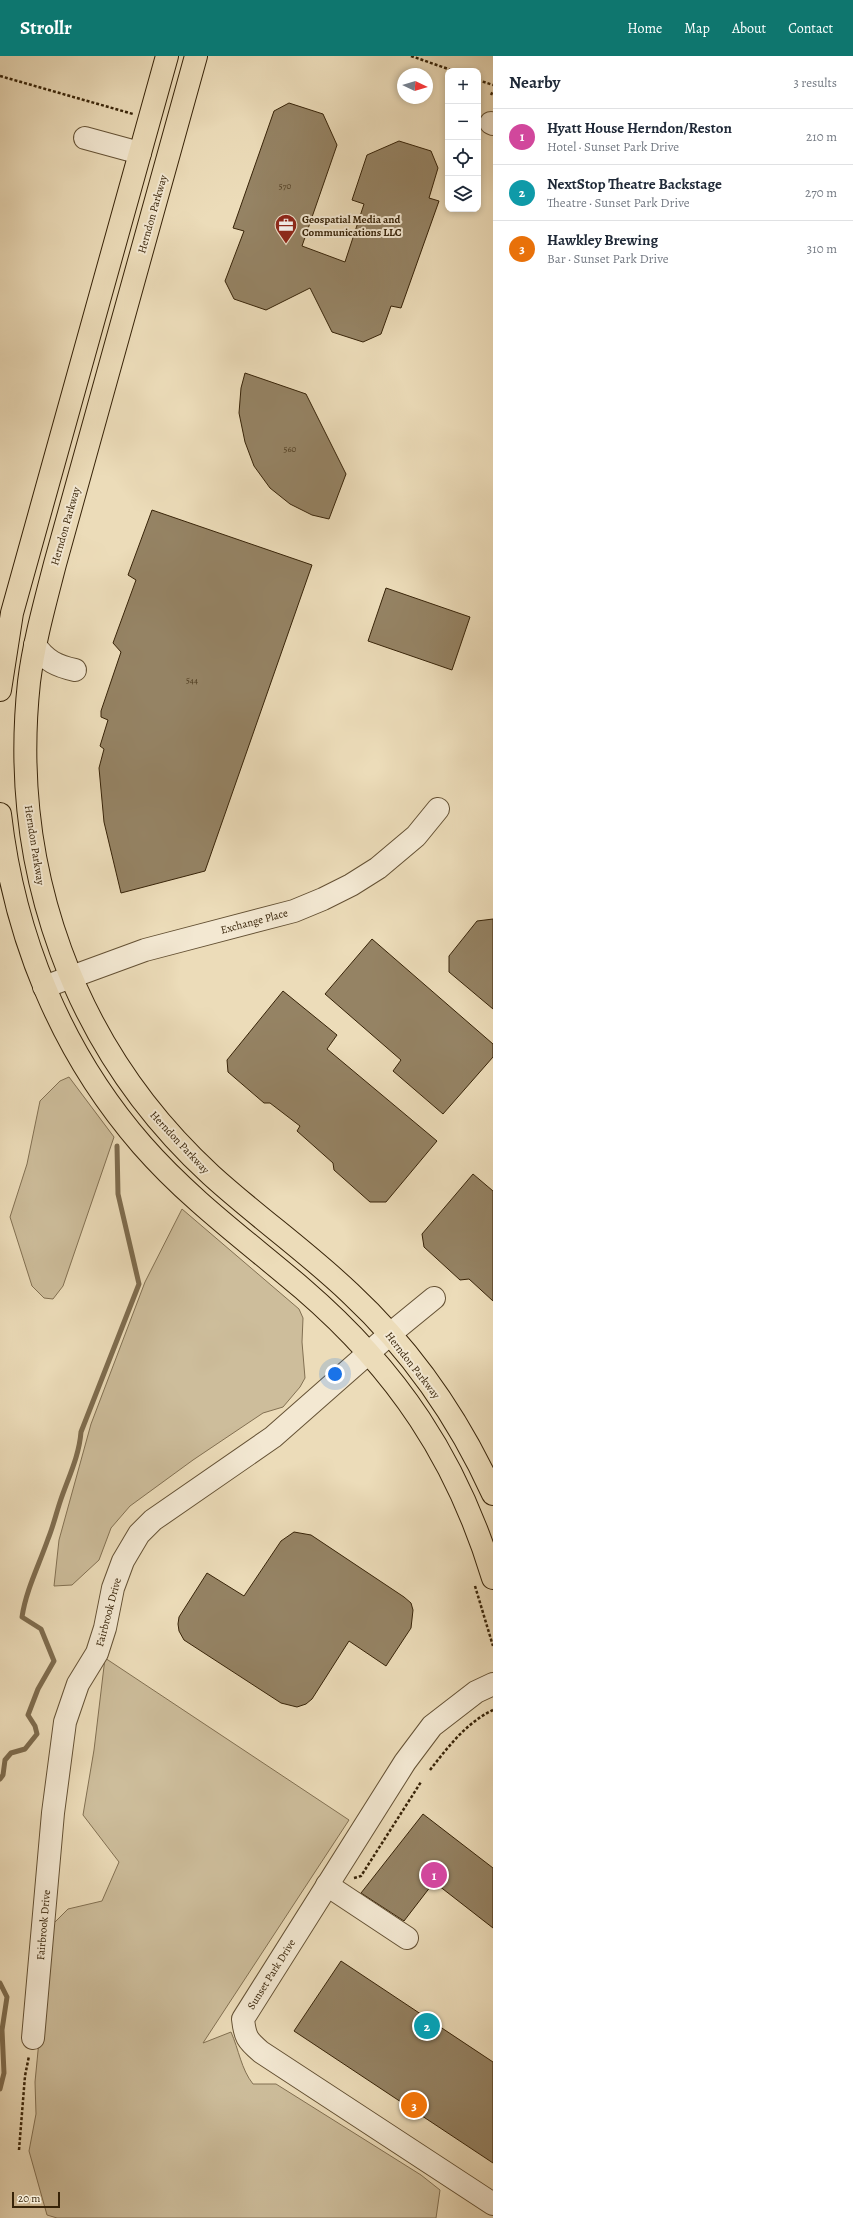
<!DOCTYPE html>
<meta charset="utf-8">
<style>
body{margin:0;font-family:Alegreya,serif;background:#f2f2f3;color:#1f2937}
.controls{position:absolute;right:12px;top:12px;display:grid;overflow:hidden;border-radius:8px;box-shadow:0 2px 6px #0003}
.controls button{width:36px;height:36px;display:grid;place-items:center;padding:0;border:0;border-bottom:1px solid #e0e1e3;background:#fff;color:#1f2937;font:20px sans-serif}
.compass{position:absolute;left:397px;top:12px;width:36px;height:36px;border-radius:50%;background:#fff;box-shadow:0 2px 6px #0003;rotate:94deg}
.scale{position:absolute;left:12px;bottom:10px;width:48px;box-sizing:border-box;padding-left:4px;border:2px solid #372308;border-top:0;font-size:11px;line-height:14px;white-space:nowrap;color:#372308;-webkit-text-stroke:3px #f3e8d2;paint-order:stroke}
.you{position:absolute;left:335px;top:1318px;width:14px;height:14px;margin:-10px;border:3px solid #fff;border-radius:50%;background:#1a73e8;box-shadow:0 0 0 6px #1a73e833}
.badge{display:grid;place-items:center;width:26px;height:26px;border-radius:50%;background:#0f766e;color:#fff;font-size:13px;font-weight:700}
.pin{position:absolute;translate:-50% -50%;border:2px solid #fff;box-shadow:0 1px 4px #0006}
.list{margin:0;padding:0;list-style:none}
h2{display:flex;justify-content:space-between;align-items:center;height:52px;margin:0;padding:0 16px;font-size:17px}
h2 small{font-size:13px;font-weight:400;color:#747a83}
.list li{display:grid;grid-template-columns:26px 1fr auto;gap:12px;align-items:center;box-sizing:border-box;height:56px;padding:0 16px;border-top:1px solid #e0e1e3}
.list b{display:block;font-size:15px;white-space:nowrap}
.list p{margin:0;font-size:13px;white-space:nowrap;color:#747a83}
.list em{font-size:13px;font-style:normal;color:#747a83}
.icon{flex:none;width:22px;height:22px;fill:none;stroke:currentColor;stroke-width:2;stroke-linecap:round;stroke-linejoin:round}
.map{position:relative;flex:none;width:493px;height:2162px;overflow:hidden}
header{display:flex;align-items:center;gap:24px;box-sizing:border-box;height:56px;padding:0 20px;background:#0f766e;color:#fff}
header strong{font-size:19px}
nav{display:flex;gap:22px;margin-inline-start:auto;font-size:14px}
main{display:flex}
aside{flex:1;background:#fff}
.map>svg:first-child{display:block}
</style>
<header>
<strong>Strollr</strong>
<nav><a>Home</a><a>Map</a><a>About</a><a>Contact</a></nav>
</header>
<main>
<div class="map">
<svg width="493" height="2162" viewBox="0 0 493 2162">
<rect width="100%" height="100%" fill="#ecdcb9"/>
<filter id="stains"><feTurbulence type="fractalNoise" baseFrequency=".005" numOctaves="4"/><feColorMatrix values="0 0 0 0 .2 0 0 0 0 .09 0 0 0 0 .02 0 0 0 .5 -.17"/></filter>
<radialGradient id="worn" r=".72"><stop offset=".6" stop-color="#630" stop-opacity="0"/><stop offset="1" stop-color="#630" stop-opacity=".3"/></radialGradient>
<g fill="#cdbd9b" stroke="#827052">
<path d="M69 1021 114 1081 63 1230 53 1243 44 1242 32 1230 10 1161 27 1108 40 1045 60 1025Z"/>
<path d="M182 1153 299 1253 303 1262 302 1286 305 1322 300 1331 283 1351 263 1357 193 1404 130 1450 111 1472 99 1504 72 1529 54 1530 59 1484 91 1368 145 1226Z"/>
<path d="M105 1602 349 1764 203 1987 231 1976C239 1994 241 2013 253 2028H276L421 2119 440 2134 436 2162H57L47 2159 29 2095 36 2058 35 2026 50 1871 68 1853 102 1845 119 1806 83 1759 94 1694Z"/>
</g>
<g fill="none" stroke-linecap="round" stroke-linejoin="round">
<g stroke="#7e6c4e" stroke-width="5">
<path d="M0 1723 3 1719 5 1704 11 1697 25 1693 37 1678 35 1670 28 1659 38 1633 54 1605 41 1573 22 1561C26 1534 39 1509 48 1483 53 1471 56 1458 60 1446 68 1422 79 1401 81 1376L139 1228 118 1138 117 1090"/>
<path d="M0 1927 7 1941 2 1974 4 2017 0 2033"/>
</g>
</g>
<g fill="#958364" stroke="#372308">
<path d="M289 47 323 58 337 89 302 190 345 206 364 148 352 144 367 99 399 85 431 95 438 112 429 142 439 145 401 252 391 250 381 278 363 286 332 276 310 232 266 254 234 243 225 225 244 175 233 172 274 55Z"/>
<path d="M245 317 306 338 346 418 329 463 312 459 290 448 270 432 254 410 245 386 239 357 241 332Z"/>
<path d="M152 454 312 509 205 815 121 837 104 766 99 712 104 693 100 690 108 664 101 661V655L121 596 113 587 136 524 128 519Z"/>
<path d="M386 532 470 561 452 614 368 585Z"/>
<path d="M493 863V953L449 916V900L477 865Z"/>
<path d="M372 883 493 988V1001L443 1058 393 1015 401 1004 325 938Z"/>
<path d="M283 935 337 979 327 993 437 1085 386 1146H370L334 1114 333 1107 297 1075 300 1070 270 1047H264L228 1016 227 1004Z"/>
<path d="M473 1118 493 1135V1245L469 1223 460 1224 424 1191 422 1178Z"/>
<path d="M294 1476 311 1479 404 1541 411 1547 413 1554 411 1572 386 1610 349 1585 312 1643 306 1648 297 1651 281 1647 184 1584 179 1575 178 1568 179 1561 207 1517 244 1540 281 1485Z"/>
<path d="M423 1758 493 1812V1872L434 1826 404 1865 361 1837Z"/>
<path d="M341 1905 493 2006V2107L294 1975Z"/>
</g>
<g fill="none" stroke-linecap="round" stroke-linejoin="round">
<g stroke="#645134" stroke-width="24">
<g id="minor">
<path d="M491 67 493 68"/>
<path d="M85 82 140 97"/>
<path d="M35 589C46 605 57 610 75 614"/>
<path d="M44 931 145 894 294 855 323 843 351 829 378 812 416 780 438 753"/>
<path d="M493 1628 476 1636 432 1670 405 1706 243 1963C245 1981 247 1984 261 1996L493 2148"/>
<path d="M327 1829 407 1882"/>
<path d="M33 1982 53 1757 65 1666 78 1628 97 1597 105 1572 113 1532 123 1505 139 1478 153 1464 273 1381 390 1278 434 1242"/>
</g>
</g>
<g stroke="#372308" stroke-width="24">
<g id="major">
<path d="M196 0 55 508C45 547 34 586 29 626 9 812 73 992 211 1119 256 1160 306 1195 350 1237 410 1293 459 1363 493 1438"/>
<path d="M0 634 12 557 167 0"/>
<path d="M0 758C14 880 61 996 142 1089 190 1144 248 1186 303 1233 397 1314 457 1403 493 1522"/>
</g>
</g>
<g stroke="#372308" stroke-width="2.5" stroke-dasharray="3 2" stroke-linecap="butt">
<path d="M411 0 454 15"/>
<path d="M0 20 133 58"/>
<path d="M478 24 493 29"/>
<path d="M491 39 493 35"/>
<path d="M475 1530 493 1590"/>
<path d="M430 1714C448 1691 466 1667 493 1654"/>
<path d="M354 1822 361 1820 421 1726"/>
<path d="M19 2094 25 2020 29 2000"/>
</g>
<use href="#minor" stroke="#f3e8d2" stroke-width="22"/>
<use href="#major" stroke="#ecdcb9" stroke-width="22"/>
</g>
<defs>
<g id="office-pin" transform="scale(1.15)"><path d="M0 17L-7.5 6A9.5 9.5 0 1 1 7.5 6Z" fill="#8f2418" stroke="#f3e8d2"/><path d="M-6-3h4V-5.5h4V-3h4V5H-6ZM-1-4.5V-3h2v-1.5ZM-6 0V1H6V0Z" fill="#fff"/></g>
</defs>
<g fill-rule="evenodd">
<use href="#office-pin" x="286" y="169"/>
</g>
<g text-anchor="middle" stroke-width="4" stroke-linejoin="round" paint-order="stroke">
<g font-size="9" fill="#4e3b1f">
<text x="285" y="133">570</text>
<text x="290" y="396">560</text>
<text x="192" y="627">544</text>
</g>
<g font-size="11" fill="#372308" stroke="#f3e8d2">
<text transform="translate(152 158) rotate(-74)" y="4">Herndon Parkway</text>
<text transform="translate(65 470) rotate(-74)" y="4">Herndon Parkway</text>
<text transform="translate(35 789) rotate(81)" y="4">Herndon Parkway</text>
<text transform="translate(254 865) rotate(-15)" y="4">Exchange Place</text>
<text transform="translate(180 1086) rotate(47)" y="4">Herndon Parkway</text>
<text transform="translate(413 1309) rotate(52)" y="4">Herndon Parkway</text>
<text transform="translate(108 1556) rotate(-75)" y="4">Fairbrook Drive</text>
<text transform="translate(43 1869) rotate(-85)" y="4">Fairbrook Drive</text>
<text transform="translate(271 1918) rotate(-58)" y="4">Sunset Park Drive</text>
</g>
<g font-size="11" font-weight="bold" fill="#372308" stroke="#f3e8d2" text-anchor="start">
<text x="302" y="167">Geospatial Media and<tspan x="302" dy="13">Communications LLC</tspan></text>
</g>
</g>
<rect width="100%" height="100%" filter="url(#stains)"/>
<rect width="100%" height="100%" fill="url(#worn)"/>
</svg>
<div class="controls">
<button>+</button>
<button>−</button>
<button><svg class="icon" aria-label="locate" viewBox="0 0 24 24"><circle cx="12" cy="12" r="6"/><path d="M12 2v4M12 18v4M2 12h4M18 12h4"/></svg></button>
<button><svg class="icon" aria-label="layers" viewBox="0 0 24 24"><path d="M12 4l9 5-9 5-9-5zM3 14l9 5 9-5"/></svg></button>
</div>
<svg class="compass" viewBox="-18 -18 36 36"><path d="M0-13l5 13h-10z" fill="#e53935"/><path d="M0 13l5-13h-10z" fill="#747a83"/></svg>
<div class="scale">20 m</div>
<div class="you"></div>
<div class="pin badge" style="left:434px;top:1819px;background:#d1479c">1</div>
<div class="pin badge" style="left:427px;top:1970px;background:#0f9aa8">2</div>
<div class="pin badge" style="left:414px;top:2049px;background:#e8710a">3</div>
</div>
<aside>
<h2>Nearby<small>3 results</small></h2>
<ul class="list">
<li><span class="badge" style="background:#d1479c">1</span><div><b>Hyatt House Herndon/Reston</b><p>Hotel · Sunset Park Drive</p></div><em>210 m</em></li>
<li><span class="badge" style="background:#0f9aa8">2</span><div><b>NextStop Theatre Backstage</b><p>Theatre · Sunset Park Drive</p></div><em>270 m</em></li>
<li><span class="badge" style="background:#e8710a">3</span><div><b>Hawkley Brewing</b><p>Bar · Sunset Park Drive</p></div><em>310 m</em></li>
</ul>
</aside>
</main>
